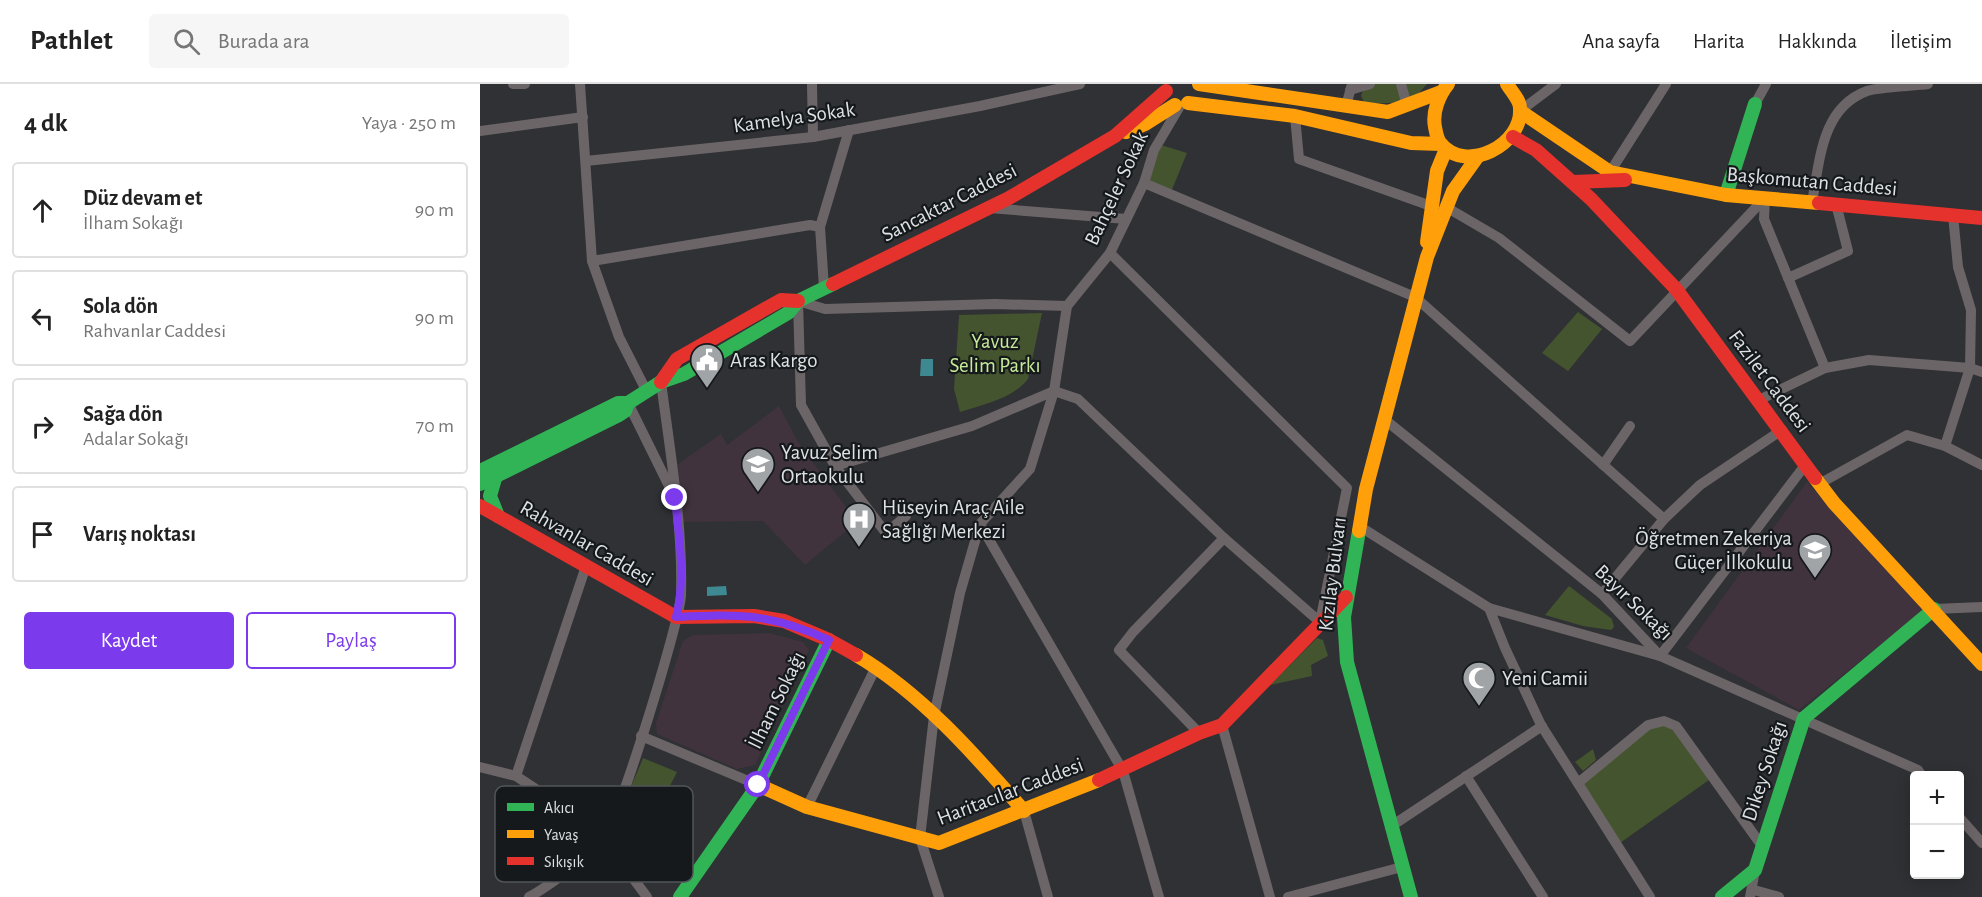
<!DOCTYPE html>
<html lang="tr">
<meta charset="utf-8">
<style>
body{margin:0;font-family:"Alegreya Sans",sans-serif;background:#f6f6f6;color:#222}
.controls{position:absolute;right:18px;bottom:18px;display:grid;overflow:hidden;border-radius:6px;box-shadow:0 3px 15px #0003}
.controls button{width:54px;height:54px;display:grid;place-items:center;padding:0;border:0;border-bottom:2px solid #e0e0e0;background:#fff;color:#222;font:30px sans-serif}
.stop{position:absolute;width:18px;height:18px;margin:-14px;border:4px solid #7c3aed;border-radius:50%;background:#fff}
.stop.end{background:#7c3aed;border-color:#fff;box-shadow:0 2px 6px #0008}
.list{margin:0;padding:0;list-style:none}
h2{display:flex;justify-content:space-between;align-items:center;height:78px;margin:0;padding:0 24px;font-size:26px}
h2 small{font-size:20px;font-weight:400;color:#767676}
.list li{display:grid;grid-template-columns:39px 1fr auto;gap:18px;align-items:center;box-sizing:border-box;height:96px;margin:0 12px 12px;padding:0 12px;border:2px solid #e0e0e0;border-radius:6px}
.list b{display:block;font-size:22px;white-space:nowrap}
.list p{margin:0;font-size:20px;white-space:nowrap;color:#767676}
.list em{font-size:20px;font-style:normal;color:#767676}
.actions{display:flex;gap:12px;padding:18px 24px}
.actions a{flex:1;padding:14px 0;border:2px solid #7c3aed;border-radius:6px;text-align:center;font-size:21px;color:#7c3aed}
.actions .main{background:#7c3aed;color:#fff}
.icon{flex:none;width:33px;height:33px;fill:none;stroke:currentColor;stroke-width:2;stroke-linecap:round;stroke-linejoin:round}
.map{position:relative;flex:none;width:1502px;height:813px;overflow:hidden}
header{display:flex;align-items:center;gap:36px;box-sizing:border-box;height:84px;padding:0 30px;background:#fff;border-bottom:2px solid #e0e0e0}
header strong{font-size:28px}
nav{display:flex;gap:33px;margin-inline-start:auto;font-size:21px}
.search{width:420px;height:54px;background:#f6f6f6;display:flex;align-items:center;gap:15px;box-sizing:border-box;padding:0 21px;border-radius:6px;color:#767676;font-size:22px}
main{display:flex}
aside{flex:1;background:#fff}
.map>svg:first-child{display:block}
</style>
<header>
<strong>Pathlet</strong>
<div class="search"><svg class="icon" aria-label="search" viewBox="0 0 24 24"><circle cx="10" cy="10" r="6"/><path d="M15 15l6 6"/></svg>Burada ara</div>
<nav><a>Ana sayfa</a><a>Harita</a><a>Hakkında</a><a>İletişim</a></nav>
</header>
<main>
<aside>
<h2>4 dk<small>Yaya · 250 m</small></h2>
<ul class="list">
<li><svg class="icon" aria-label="ahead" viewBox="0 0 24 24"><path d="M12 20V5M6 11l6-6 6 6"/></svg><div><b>Düz devam et</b><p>İlham Sokağı</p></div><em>90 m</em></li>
<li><svg class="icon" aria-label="left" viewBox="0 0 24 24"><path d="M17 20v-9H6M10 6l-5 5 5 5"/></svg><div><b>Sola dön</b><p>Rahvanlar Caddesi</p></div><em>90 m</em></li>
<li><svg class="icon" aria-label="right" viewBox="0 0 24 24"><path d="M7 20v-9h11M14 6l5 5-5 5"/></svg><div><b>Sağa dön</b><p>Adalar Sokağı</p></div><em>70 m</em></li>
<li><svg class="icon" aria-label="arrive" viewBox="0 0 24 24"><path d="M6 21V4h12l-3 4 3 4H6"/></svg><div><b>Varış noktası</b></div></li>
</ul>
<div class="actions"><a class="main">Kaydet</a><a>Paylaş</a></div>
</aside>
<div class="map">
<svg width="1502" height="813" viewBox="0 0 1502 813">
<rect width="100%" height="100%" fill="#2f3134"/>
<g fill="#40333d">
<path d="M299 322 318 358 377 438 325 481 283 437 203 438 198 380 241 350 247 361Z"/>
<path d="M1327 398 1444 526 1319 626 1206 564Z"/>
<path d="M289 549 323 558 329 566 275 681 257 685 177 650 176 639 203 557 213 551Z"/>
</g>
<g fill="#44542f">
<path d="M885 0H947L931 18 885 20 881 12Z"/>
<path d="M681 61 707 69 691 108 667 98Z"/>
<path d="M1098 228 1122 245 1088 287 1062 269Z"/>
<path d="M562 229 548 295C532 315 504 320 480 328L474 305 479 231Z"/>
<path d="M1089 502 1132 535 1134 543 1131 546 1103 542 1065 531Z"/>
<path d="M837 554 843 556 848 572 831 581 832 592 790 601Z"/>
<path d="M1184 641 1194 644 1229 696 1140 759 1103 700 1170 643Z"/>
<path d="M1113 665 1116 676 1103 687 1095 678Z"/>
<path d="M163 674 197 688 155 771 145 779C128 743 150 708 163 674Z"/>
</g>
<g fill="#3e8891">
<path d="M441 275H453V292H440Z"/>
<path d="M246 502 247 511 227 512V503Z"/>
</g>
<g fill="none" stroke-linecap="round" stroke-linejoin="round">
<g stroke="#6c6567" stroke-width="10">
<path d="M33 0H45"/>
<path d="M100 0 112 177 139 253 167 308"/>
<path d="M332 0 333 53"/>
<path d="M921 0 926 18"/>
<path d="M870 6 890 0"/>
<path d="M1275 20 1286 0"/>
<path d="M866 22 872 0"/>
<path d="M1040 27 1076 0"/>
<path d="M815 32 819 75 951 122"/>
<path d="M0 47 103 33"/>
<path d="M106 77 333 53 500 22 600 0"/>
<path d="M1130 88 1186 0"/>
<path d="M664 99 935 213 1184 435"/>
<path d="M1285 114 1284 135 1345 284"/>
<path d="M1332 118C1340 77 1341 24 1387 7 1398 3 1434 2 1448 0"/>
<path d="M966 123 1019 154 1150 257 1285 114"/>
<path d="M509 124 646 135"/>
<path d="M340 143 369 46"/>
<path d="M112 177 330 141 340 143 344 204"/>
<path d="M1308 194 1368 167 1356 120"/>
<path d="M1279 316 1345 284 1389 276 1490 284 1502 288"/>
<path d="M148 319 192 408"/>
<path d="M904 335 1122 510 1180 572 1438 686 1442 692"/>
<path d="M1465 362 1490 284 1491 226 1478 183 1473 131"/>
<path d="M1123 381 1150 342"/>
<path d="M355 382 492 342 574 307 598 315 744 454 840 538 867 404 630 169"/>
<path d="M1339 400 1427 351 1465 362 1502 381"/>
<path d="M426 432 406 449 355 382 321 321 318 217 345 225 515 220 587 222"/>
<path d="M500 440 643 687 679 813"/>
<path d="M879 442 1009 524 1180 572 1326 380"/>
<path d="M1122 510 1184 435 1220 401 1302 346"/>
<path d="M1009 524 1025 564 1061 641 1170 813"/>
<path d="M1454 525 1502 523"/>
<path d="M742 641 790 813"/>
<path d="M719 649 639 566 653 548 744 454"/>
<path d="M161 652 278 701"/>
<path d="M0 683 36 692 95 731 135 770 167 813"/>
<path d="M36 692 106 482"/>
<path d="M986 692 1063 813"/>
<path d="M1098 699 1168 641 1184 637 1196 642 1282 762"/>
<path d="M327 723 396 583"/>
<path d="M544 727 568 813"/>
<path d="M1480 734 1502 759"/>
<path d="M910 743 1062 642"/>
<path d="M1274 806 1299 813"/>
<path d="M49 813C64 805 112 771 122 759 137 741 200 538 201 511 203 440 190 368 181 298"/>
<path d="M459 813 440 754 454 632 480 509 500 440 550 385 574 307 587 222 630 169 664 99 674 66 700 22"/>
<path d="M808 813 922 783"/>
<path d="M1270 813 1275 786"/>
</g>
<g stroke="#30b455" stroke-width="14">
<path d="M1246 111 1275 20"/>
<path d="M0 387 138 319H148L181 298 204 290 308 229 318 217 353 200"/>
<path d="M16 391 10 412 18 432"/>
<path d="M0 400 139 331 145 327 148 319"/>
<path d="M879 447 864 533 867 578 931 813"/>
<path d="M200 813 278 701 349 556"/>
<path d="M1242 813 1275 786 1324 634 1454 525"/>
</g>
<g stroke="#ff9f0a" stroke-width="14">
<path d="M719 0 908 28 961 8"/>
<path d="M968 0C959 11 952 28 955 43 956 48 957 56 961 60 986 90 1043 61 1040 24 1040 16 1031 7 1027 0"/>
<path d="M708 19 815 32 931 59 961 60"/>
<path d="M1040 27 1130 88 1246 111 1339 119"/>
<path d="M646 48 665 40 695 21"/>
<path d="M947 158 957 87 966 65"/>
<path d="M1335 394 1354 419 1502 580"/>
<path d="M879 447 886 405 947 173 973 107 998 72"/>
<path d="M376 571C441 609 495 671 544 727"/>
<path d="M278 701 327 723 459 759 619 696"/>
</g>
<g stroke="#e5322d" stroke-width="14">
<path d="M1033 53 1056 66 1111 115 1196 205 1335 394"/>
<path d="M1093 98 1145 96"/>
<path d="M1339 119 1502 134"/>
<path d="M353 200 529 114 635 52 686 7"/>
<path d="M181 298 197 275 301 216 318 217"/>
<path d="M0 422 196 533 274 532 304 537 349 556 376 571"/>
<path d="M619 696 719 649 742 641 866 513"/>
</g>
</g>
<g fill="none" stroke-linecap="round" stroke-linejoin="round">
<path stroke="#7c3aed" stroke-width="8" d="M195 414C199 453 206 495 196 533 260 530 289 529 349 556L278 701"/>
</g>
<defs>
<g id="civic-pin" transform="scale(1.725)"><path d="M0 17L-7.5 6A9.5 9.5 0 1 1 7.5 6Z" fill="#a1a4a7" stroke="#16191c"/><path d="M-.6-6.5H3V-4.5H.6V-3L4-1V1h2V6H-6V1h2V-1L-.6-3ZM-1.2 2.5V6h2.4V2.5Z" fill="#fff"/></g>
<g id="school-pin" transform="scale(1.725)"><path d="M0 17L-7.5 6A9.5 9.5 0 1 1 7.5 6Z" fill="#a1a4a7" stroke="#16191c"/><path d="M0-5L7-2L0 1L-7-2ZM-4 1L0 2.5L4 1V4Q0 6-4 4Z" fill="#fff"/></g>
<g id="hospital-pin" transform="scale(1.725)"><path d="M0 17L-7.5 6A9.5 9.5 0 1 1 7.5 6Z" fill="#a1a4a7" stroke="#16191c"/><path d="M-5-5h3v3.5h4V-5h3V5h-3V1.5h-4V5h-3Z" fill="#fff"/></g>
<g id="mosque-pin" transform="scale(1.725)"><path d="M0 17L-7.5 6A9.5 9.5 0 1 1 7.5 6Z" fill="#a1a4a7" stroke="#16191c"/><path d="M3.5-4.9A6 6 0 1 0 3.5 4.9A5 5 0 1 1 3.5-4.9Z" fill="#fff"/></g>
</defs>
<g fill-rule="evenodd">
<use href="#civic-pin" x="227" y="276"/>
<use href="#school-pin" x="278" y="380"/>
<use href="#hospital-pin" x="379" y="435"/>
<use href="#school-pin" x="1335" y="466"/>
<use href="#mosque-pin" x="999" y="594"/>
</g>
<g text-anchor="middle" stroke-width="4.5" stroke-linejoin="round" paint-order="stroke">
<g font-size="21" fill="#dee2e5" stroke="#16191c">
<text transform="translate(314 33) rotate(-8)" y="7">Kamelya Sokak</text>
<text transform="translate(1332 97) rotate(5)" y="7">Başkomutan Caddesi</text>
<text transform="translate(636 104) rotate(-65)" y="7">Bahçeler Sokak</text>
<text transform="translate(469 118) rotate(-27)" y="7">Sancaktar Caddesi</text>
<text transform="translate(1290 297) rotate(53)" y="7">Fazilet Caddesi</text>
<text transform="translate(107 459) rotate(30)" y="7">Rahvanlar Caddesi</text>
<text transform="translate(852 490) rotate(-83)" y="7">Kızılay Bulvarı</text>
<text transform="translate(1154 518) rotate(44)" y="7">Bayır Sokağı</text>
<text transform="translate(296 616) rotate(-64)" y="7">İlham Sokağı</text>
<text transform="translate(1284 687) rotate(-72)" y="7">Dikey Sokağı</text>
<text transform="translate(530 707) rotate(-21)" y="7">Haritacılar Caddesi</text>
</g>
<g font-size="21" fill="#c7ea9a" stroke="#16191c">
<text x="515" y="264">Yavuz<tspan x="515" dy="24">Selim Parkı</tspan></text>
</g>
<g font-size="21" fill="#dee2e5" stroke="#16191c" text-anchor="start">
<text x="250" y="283">Aras Kargo</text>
<text x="301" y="375">Yavuz Selim<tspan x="301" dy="24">Ortaokulu</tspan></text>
<text x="402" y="430">Hüseyin Araç Aile<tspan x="402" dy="24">Sağlığı Merkezi</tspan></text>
<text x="1312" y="461" text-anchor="end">Öğretmen Zekeriya<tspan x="1312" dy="24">Güçer İlkokulu</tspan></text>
<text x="1022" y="601">Yeni Camii</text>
</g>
</g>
<rect x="15" y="702" width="198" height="96" rx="9" fill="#16191c" stroke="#525558" stroke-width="1.5"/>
<rect x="27" y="719" width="27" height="8" fill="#30b455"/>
<rect x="27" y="746" width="27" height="8" fill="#ff9f0a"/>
<rect x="27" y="773" width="27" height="8" fill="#e5322d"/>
<g font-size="16" fill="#dee2e5">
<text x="64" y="729">Akıcı</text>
<text x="64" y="756">Yavaş</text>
<text x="64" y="783">Sıkışık</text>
</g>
</svg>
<div class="controls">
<button>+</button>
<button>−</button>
</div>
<div class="stop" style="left:278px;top:701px"></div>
<div class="stop end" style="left:195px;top:414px"></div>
</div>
</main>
